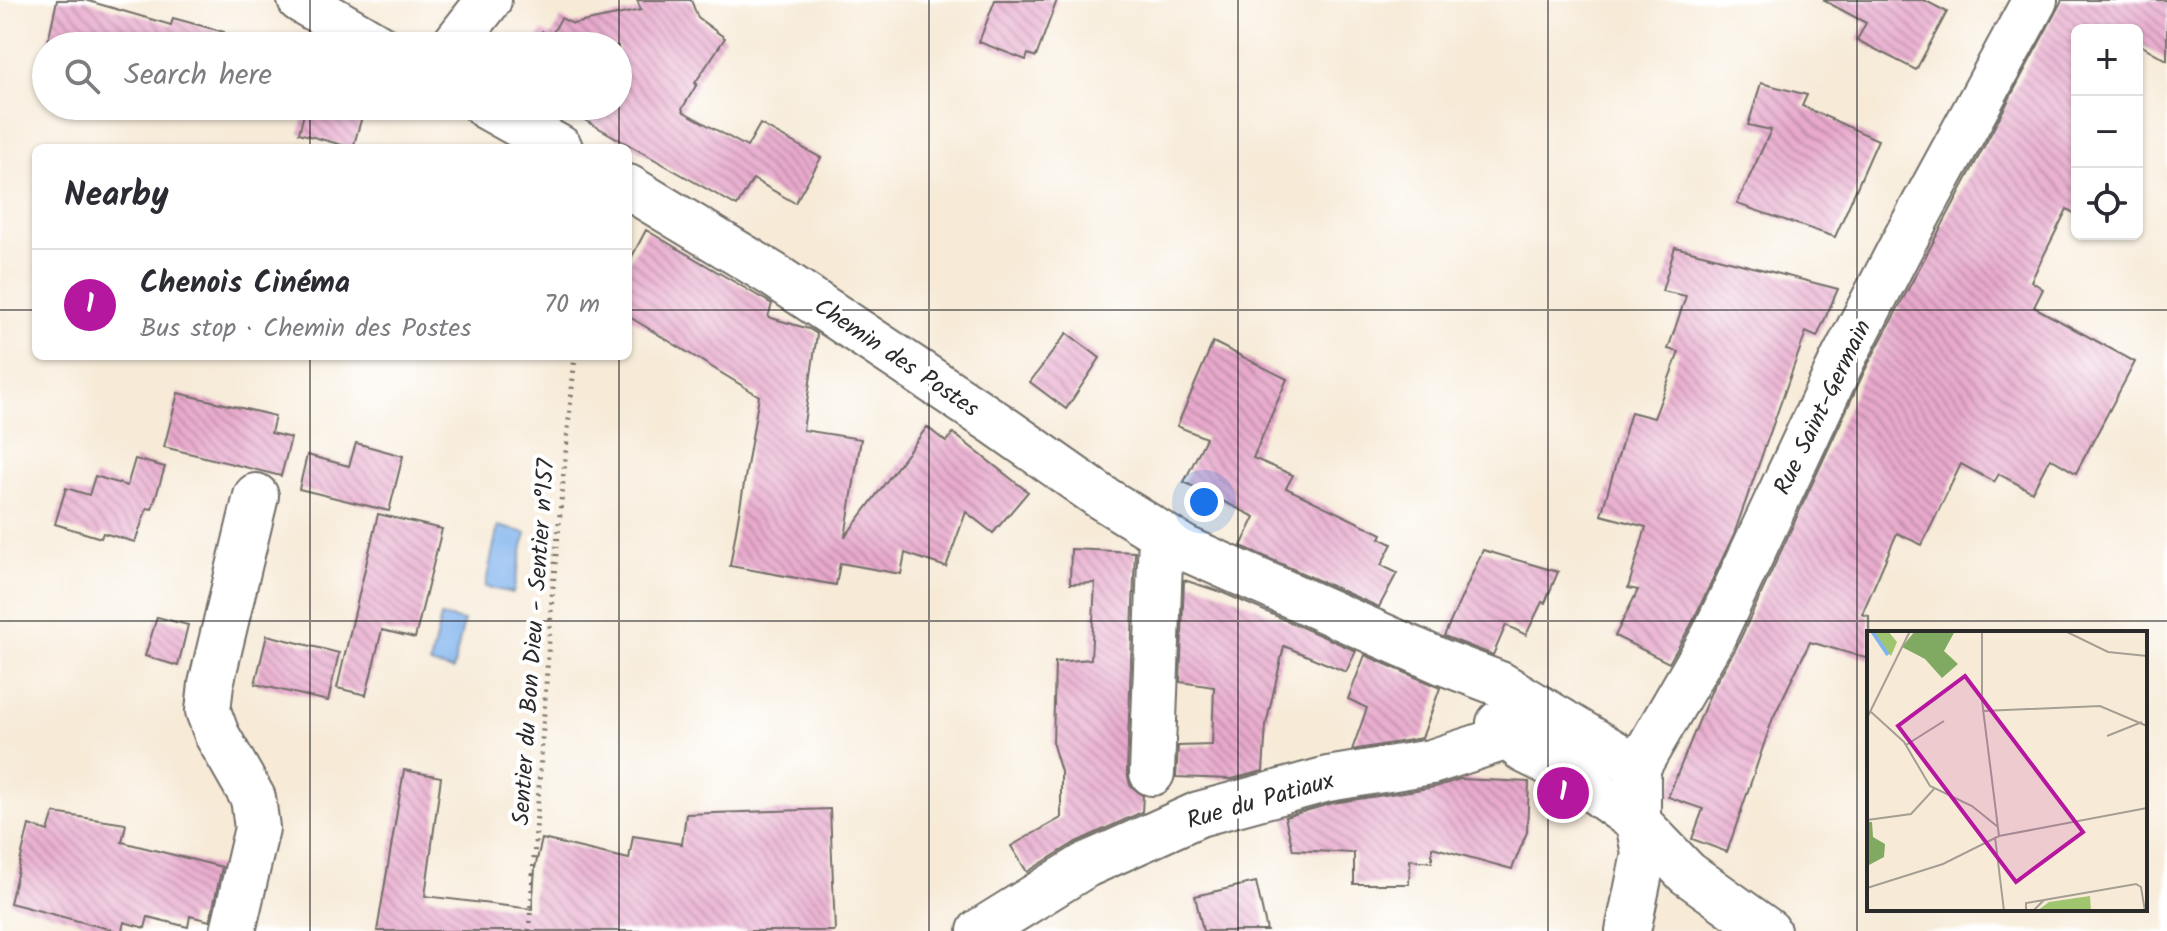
<!DOCTYPE html>
<meta charset="utf-8">
<style>
body{margin:0;font-family:Kalam,sans-serif;background:#f7f7f7;color:#2b2b33}
.controls{position:absolute;right:24px;top:24px;display:grid;overflow:hidden;border-radius:12px;box-shadow:0 2px 6px #0004}
.controls button{width:72px;height:72px;display:grid;place-items:center;padding:0;border:0;border-bottom:2px solid #e1e1e2;background:#fff;color:#2b2b33;font:40px sans-serif}
.you{position:absolute;left:1204px;top:502px;width:28px;height:28px;margin:-20px;border:6px solid #fff;border-radius:50%;background:#1a73e8;box-shadow:0 0 0 12px #1a73e833}
.badge{display:grid;place-items:center;width:52px;height:52px;border-radius:50%;background:#b5179e;color:#fff;font-size:26px;font-weight:700}
.pin{position:absolute;translate:-50% -50%;border:4px solid #fff;box-shadow:0 2px 8px #0006}
.list{margin:0;padding:0;list-style:none}
h2{display:flex;justify-content:space-between;align-items:center;height:104px;margin:0;padding:0 32px;font-size:34px}
h2 small{font-size:26px;font-weight:400;color:#7c7c81}
.list li{display:grid;grid-template-columns:52px 1fr auto;gap:24px;align-items:center;box-sizing:border-box;height:112px;padding:0 32px;border-top:2px solid #e1e1e2}
.list b{display:block;font-size:30px;white-space:nowrap}
.list p{margin:0;font-size:26px;white-space:nowrap;color:#7c7c81}
.list em{font-size:26px;font-style:normal;color:#7c7c81}
.icon{flex:none;width:44px;height:44px;fill:none;stroke:currentColor;stroke-width:2;stroke-linecap:round;stroke-linejoin:round}
.map{position:relative;flex:none;width:2167px;height:931px;overflow:hidden}
.search{position:absolute;background:#fff;box-shadow:0 2px 6px #0004;left:32px;top:32px;width:600px;height:88px;display:flex;align-items:center;gap:20px;box-sizing:border-box;padding:0 28px;border-radius:44px;color:#7c7c81;font-size:30px}
.panel{position:absolute;background:#fff;box-shadow:0 2px 6px #0004;left:32px;top:144px;width:600px;height:216px;border-radius:12px}
.map>svg:first-child{display:block}
</style>
<div class="map">
<svg width="2167" height="931" viewBox="0 0 2167 931">
<defs>
<pattern id="building-back-hatch" width="6" height="6" patternUnits="userSpaceOnUse" patternTransform="scale(2)"><rect width="6" height="6" fill="#e8a9cc"/><path d="M-1 5l2 2M0 0l6 6M5-1l2 2" fill="none" stroke="#bc8aa6"/></pattern>
</defs>
<rect width="100%" height="100%" fill="#fff"/>
<filter id="ink" filterUnits="userSpaceOnUse"><feTurbulence type="fractalNoise" baseFrequency=".0125" numOctaves="2"/><feDisplacementMap in="SourceGraphic" scale="16" xChannelSelector="R" yChannelSelector="G"/><feConvolveMatrix kernelMatrix="1 2 1 2 8 2 1 2 1" color-interpolation-filters="sRGB"/></filter>
<filter id="wash" filterUnits="userSpaceOnUse"><feTurbulence type="fractalNoise" baseFrequency=".006" numOctaves="4" result="noise"/><feDisplacementMap in="SourceGraphic" scale="32" xChannelSelector="R" yChannelSelector="G"/><feGaussianBlur stdDeviation="1.8" result="paint"/><feColorMatrix in="noise" values="0 0 0 0 0 0 0 0 0 0 0 0 0 0 0 0 0 1.4 0 .05"/><feComposite in="paint" operator="in"/></filter>
<g filter="url(#wash)">
<rect width="100%" height="100%" fill="#f7ebd8"/>
<g fill="#81b4ee" stroke="#56708c" stroke-width="2">
<path d="M498 526 526 533 513 593 485 587Z"/>
<path d="M441 616 464 621 453 670 430 664Z"/>
</g>
<g id="blocks">
<g fill="url(#building-back-hatch)">
<path d="M57 0H85L171 25 173 18 224 32 220 46H47Z"/>
<path d="M637 0H691L698 18 725 38 695 83 697 84 682 109 684 112 747 147 760 124 821 158 795 203 753 179 737 206 560 106H618V46H534L542 31 551 36 561 18 573 24 641 10Z"/>
<path d="M995 0H1057L1036 57 1028 54 1026 60 979 42Z"/>
<path d="M1823 0H1924L1947 12 1916 70 1857 40 1866 23Z"/>
<path d="M2062 0H2167V60L2137 43V30H2077V215L2067 209 2031 281 2043 289 2034 307 2135 362 2076 473 2050 458 2032 492 1999 474 1994 482 1961 464 1922 545 1897 533 1862 614 1869 616V659L1810 642 1773 718 1727 852 1692 839 1703 809 1668 797 1712 689 1736 648 1864 372Z"/>
<path d="M1761 83 1807 95 1802 106 1878 140 1835 237 1737 204 1771 130 1748 125Z"/>
<path d="M306 106H365L353 148 299 133Z"/>
<path d="M646 230 772 304 768 317 809 329 817 334 803 430 861 439 845 537 927 427 946 442 953 433 1028 492 993 533 966 512 946 567 905 553 901 574 840 563 836 585 730 566 759 396 628 316V264Z"/>
<path d="M1675 247 1838 289 1817 337 1806 332 1734 534 1691 625 1669 663 1615 636 1638 590 1628 588 1646 527 1601 515 1631 412 1654 418 1679 352 1668 349 1686 296 1662 291Z"/>
<path d="M1067 333 1100 358 1066 409 1030 382Z"/>
<path d="M1213 342 1287 379 1253 458 1293 475 1286 488 1382 534 1380 538 1392 544 1381 565 1397 573 1379 607 1241 546 1255 517 1184 482 1206 438 1177 426Z"/>
<path d="M178 393 275 416 271 433 291 438 281 476 164 447Z"/>
<path d="M356 443 403 456 389 511 299 489 307 455 349 466Z"/>
<path d="M135 459 165 467 152 509 147 508 135 542 103 533 101 538 55 524 66 488 89 495 95 476 127 486Z"/>
<path d="M378 514 442 529 415 638 382 630 366 695 337 688Z"/>
<path d="M1071 549 1135 552 1127 772 1130 785 1143 796 1142 812 1076 842 1027 872 1011 846 1061 818V772L1053 745 1055 662 1091 659 1095 583 1070 584Z"/>
<path d="M1483 550 1558 572 1545 603 1542 602 1526 635 1506 625 1493 655 1444 636Z"/>
<path d="M1184 580 1221 592 1356 651 1346 672 1284 646 1266 725 1263 771 1232 779 1176 777 1178 746 1212 745 1214 687 1180 682Z"/>
<path d="M157 617 188 625 178 666 145 656Z"/>
<path d="M267 635 339 653 328 701 255 684Z"/>
<path d="M1365 655 1440 688 1422 738 1352 750 1367 708 1348 699Z"/>
<path d="M404 770 441 777 425 896 532 909 535 868 542 839 629 859 633 836 682 844 686 814 830 809 835 931H377Z"/>
<path d="M1460 779 1529 782 1527 832 1512 869 1432 847V862L1410 860 1409 884H1354V853L1293 850 1285 817 1333 803 1435 787Z"/>
<path d="M54 813 126 824 122 842 222 867 210 921 190 916 188 927 148 917 145 928 124 922 122 931H116L10 903 29 825 48 831Z"/>
<path d="M1256 882 1267 931H1203L1195 896Z"/>
</g>
</g>
</g>
<g filter="url(#ink)">
<use href="#blocks" fill-opacity="0" stroke="#726e68" stroke-width="2"/>
<g fill="none" stroke-linecap="round" stroke-linejoin="round">
<g stroke="#726e68" stroke-width="48">
<g id="minor">
<path d="M300 0 378 46"/>
<path d="M453 46 489 0"/>
<path d="M485 106 560 148"/>
<path d="M628 187 772 274 997 424 1101 497 1184 548 1442 662 1500 684 1638 767"/>
<path d="M1499 723 1509 738 1525 751 1571 774 1614 805 1638 822 1687 873 1768 931"/>
<path d="M1152 773 1161 535"/>
<path d="M233 931 257 828 253 798 217 735 208 711 211 684 256 496"/>
<path d="M980 931 1086 865 1199 814 1328 779 1431 762 1560 720"/>
<path d="M1628 931 1644 854 1638 822V767L1713 637 1842 361 1902 245 2035 0"/>
</g>
</g>
<path stroke="#726e68" stroke-width="5" stroke-dasharray="2 6" stroke-linecap="butt" d="M529 931 552 597 575 356"/>
<use href="#minor" stroke="#fff" stroke-width="44"/>
</g>
</g>
<path fill="none" stroke="#2b2b2b" stroke-width="2" stroke-opacity="0.55" d="M310 0V46M619 0V148M929 0V931M1238 0V931M1548 0V931M1857 0V931M310 106V148M0 310H36M628 310H2167M310 356V931M619 356V931M0 621H2167"/>
<g text-anchor="middle" stroke-width="8" stroke-linejoin="round" paint-order="stroke">
<g font-size="24" fill="#2b2b2b" stroke="#fff">
<text transform="translate(897 357) rotate(34)" y="8">Chemin des Postes</text>
<text transform="translate(1822 407) rotate(-64)" y="8">Rue Saint-Germain</text>
<text transform="translate(533 642) rotate(-86)" y="8">Sentier du Bon Dieu - Sentier n°157</text>
<text transform="translate(1260 800) rotate(-16)" y="8">Rue du Patiaux</text>
</g>
</g>
<g transform="translate(1867 631)">
<rect width="280" height="280" fill="#f7ebd8"/>
<path d="M48 0H88L77 20 91 33 75 47 58 28 35 16ZM0 191H5L6 206 18 213 17 226 2 234Z" fill="#80aa62"/>
<path d="M4 0H21L30 11 24 25ZM223 265 224 280H170L182 271Z" fill="#a0c56f"/>
<path fill="none" stroke="#81b4ee" stroke-width="4" d="M5 0 21 24"/>
<path fill="none" stroke="#a59e93" stroke-width="2" d="M115 0V70L132 205M198 0 241 21 280 25M3 80 37 111 63 155 105 175 131 196M116 80 233 75 280 95M0 87 43 0M240 105 275 91M39 114 77 90M0 189 44 183 67 158M128 206 137 280M0 257 76 233 132 205 280 177M159 280V272L177 269M166 280 177 269 269 253 274 256 278 280"/>
<path fill="#b5179e" fill-opacity="0.15" stroke="#b5179e" stroke-width="4" d="M98 45 216 201 149 251 31 95Z"/>
<rect width="280" height="280" fill="none" stroke="#2b2b2b" stroke-width="4"/>
</g>
</svg>
<div class="controls">
<button>+</button>
<button>−</button>
<button><svg class="icon" aria-label="locate" viewBox="0 0 24 24"><circle cx="12" cy="12" r="6"/><path d="M12 2v4M12 18v4M2 12h4M18 12h4"/></svg></button>
</div>
<div class="you"></div>
<div class="pin badge" style="left:1563px;top:793px">1</div>
<div class="search"><svg class="icon" aria-label="search" viewBox="0 0 24 24"><circle cx="10" cy="10" r="6"/><path d="M15 15l6 6"/></svg>Search here</div>
<section class="panel">
<h2>Nearby<small></small></h2>
<ul class="list">
<li><span class="badge">1</span><div><b>Chenois Cinéma</b><p>Bus stop · Chemin des Postes</p></div><em>70 m</em></li>
</ul>
</section>
</div>
